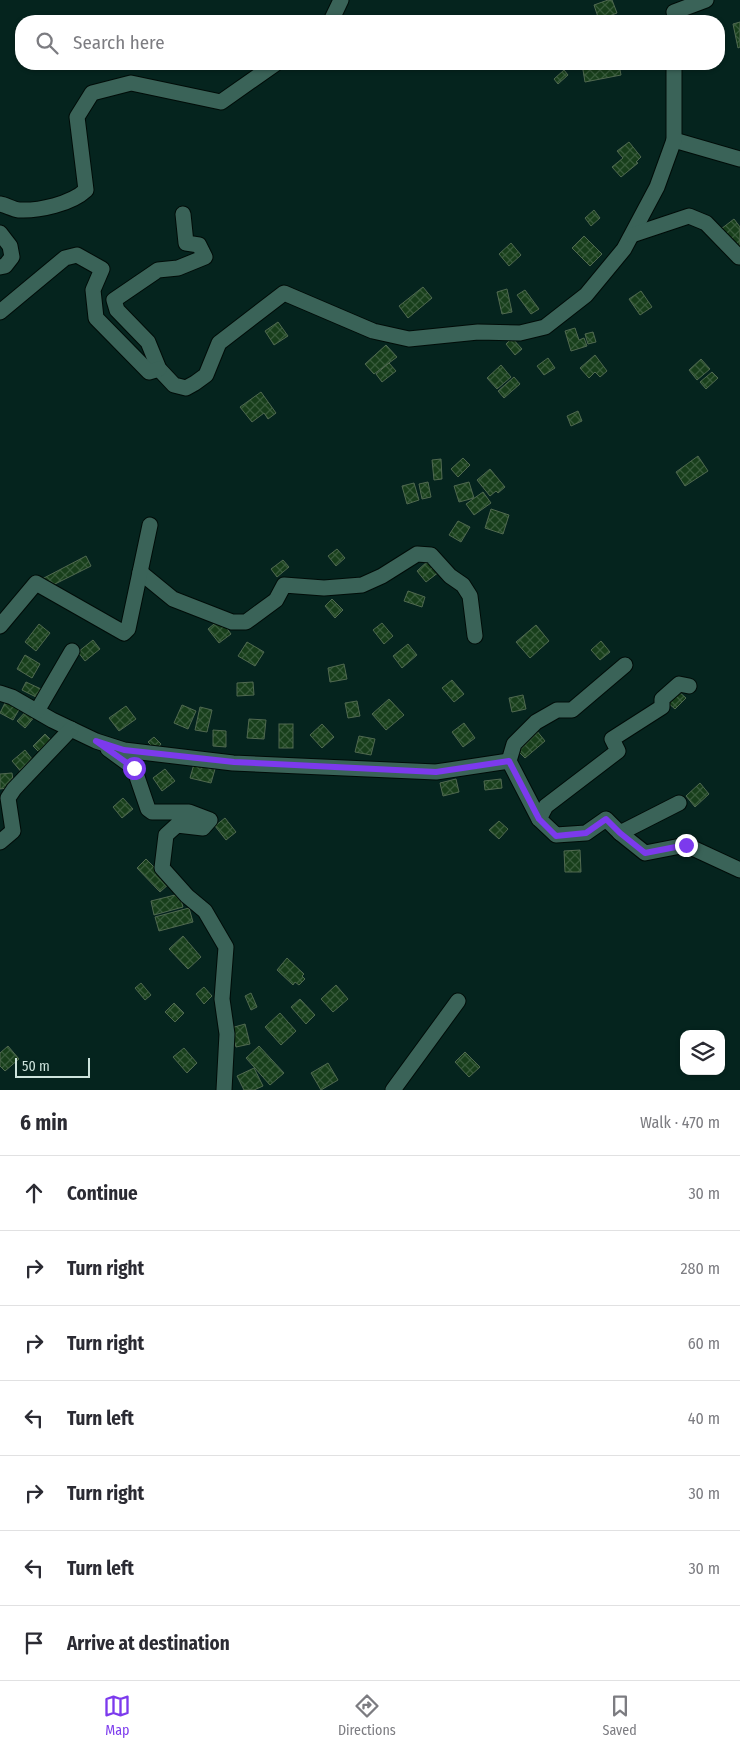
<!DOCTYPE html>
<meta charset="utf-8">
<style>
body{margin:0;font-family:"Fira Sans Condensed",sans-serif;background:#f7f7f7;color:#2b2b33}
.controls{position:absolute;right:15px;bottom:15px;display:grid;overflow:hidden;border-radius:10px;box-shadow:0 1px 4px #0004}
.controls button{width:45px;height:45px;display:grid;place-items:center;padding:0;border:0;border-bottom:1px solid #e1e1e2;background:#fff;color:#2b2b33;font:25px sans-serif}
.scale{position:absolute;left:15px;bottom:12px;width:75px;box-sizing:border-box;padding-left:5px;border:2px solid #cde3dc;border-top:0;font-size:14px;line-height:18px;white-space:nowrap;color:#cde3dc;-webkit-text-stroke:4px #05241e;paint-order:stroke}
.stop{position:absolute;width:15px;height:15px;margin:-11px;border:4px solid #7c3aed;border-radius:50%;background:#fff}
.stop.end{background:#7c3aed;border-color:#fff;box-shadow:0 1px 5px #0008}
.list{margin:0;padding:0;list-style:none}
h2{display:flex;justify-content:space-between;align-items:center;height:65px;margin:0;padding:0 20px;font-size:21px}
h2 small{font-size:16px;font-weight:400;color:#7c7c81}
.list li{display:grid;grid-template-columns:32px 1fr auto;gap:15px;align-items:center;box-sizing:border-box;height:75px;padding:0 20px;border-top:1px solid #e1e1e2}
.list b{display:block;font-size:19px;white-space:nowrap}
.list em{font-size:16px;font-style:normal;color:#7c7c81}
.icon{flex:none;width:28px;height:28px;fill:none;stroke:currentColor;stroke-width:2;stroke-linecap:round;stroke-linejoin:round}
.map{position:relative;flex:none;width:740px;height:1090px;overflow:hidden}
.search{position:absolute;background:#fff;box-shadow:0 1px 4px #0004;left:15px;right:15px;top:15px;height:55px;display:flex;align-items:center;gap:12px;box-sizing:border-box;padding:0 18px;border-radius:20px;color:#7c7c81;font-size:19px}
.sheet{height:590px;background:#fff}
nav{display:flex;justify-content:space-around;align-items:center;box-sizing:border-box;height:70px;border-top:1px solid #e1e1e2;background:#fff;font-size:14px;color:#7c7c81}
nav a{display:grid;justify-items:center;gap:2px}
nav .on{color:#7c3aed}
.map>svg:first-child{display:block}
</style>
<div class="map">
<svg width="740" height="1090" viewBox="0 0 740 1090">
<defs>
<pattern id="building-cross-hatch" width="8" height="8" patternUnits="userSpaceOnUse" patternTransform="scale(1.25)"><rect width="8" height="8" fill="#183f1b"/><path d="M0 0l8 8M0 8l8-8" fill="none" stroke="#385b3c"/></pattern>
</defs>
<rect width="100%" height="100%" fill="#05241e"/>
<g fill="url(#building-cross-hatch)" stroke="#506950">
<path d="M608 0H612L617 13 599 20 594 5Z"/>
<path d="M740 22V47L738 48 733 24Z"/>
<path d="M582 64H619L621 75 585 82Z"/>
<path d="M564 70 568 75 558 84 554 79Z"/>
<path d="M629 142 641 157 636 162 638 163 621 177 612 167 623 158 617 151Z"/>
<path d="M594 210 600 218 591 226 585 218Z"/>
<path d="M734 219 740 227V248L721 229Z"/>
<path d="M584 236 602 254 590 266 572 248Z"/>
<path d="M511 243 521 255 509 266 499 254Z"/>
<path d="M423 287 432 298 408 318 399 306Z"/>
<path d="M507 289 512 312 502 314 497 292Z"/>
<path d="M525 290 539 309 531 314 517 295Z"/>
<path d="M641 291 652 307 640 315 629 299Z"/>
<path d="M278 322 288 336 274 345 265 331Z"/>
<path d="M575 328 579 340 584 338 587 346 571 351 565 331Z"/>
<path d="M593 332 596 342 588 344 585 334Z"/>
<path d="M512 338 522 349 515 355 506 344Z"/>
<path d="M386 345 397 357 374 374 365 364Z"/>
<path d="M595 355 607 371 600 377 595 372 589 378 580 368Z"/>
<path d="M548 358 555 368 544 375 537 366Z"/>
<path d="M701 359 710 369 697 380 689 370Z"/>
<path d="M389 363 396 371 382 382 376 374Z"/>
<path d="M501 365 511 377 497 389 487 378Z"/>
<path d="M712 372 718 378 706 389 700 382Z"/>
<path d="M514 377 520 384 504 398 498 391Z"/>
<path d="M261 392 276 413 268 419 264 413 252 422 240 407Z"/>
<path d="M578 411 582 421 571 426 567 416Z"/>
<path d="M698 456 708 471 685 486 676 472Z"/>
<path d="M463 458 470 465 458 477 451 469Z"/>
<path d="M441 459 442 479 434 480 432 460Z"/>
<path d="M490 469 505 487 498 493 496 491 490 496 477 480Z"/>
<path d="M428 482 431 497 422 499 419 484Z"/>
<path d="M469 482 474 498 459 502 454 486Z"/>
<path d="M414 483 419 500 407 504 402 486Z"/>
<path d="M483 492 491 503 474 515 466 504Z"/>
<path d="M491 509 509 515 503 534 485 528Z"/>
<path d="M458 521 470 527 461 542 449 535Z"/>
<path d="M337 549 345 558 336 566 328 556Z"/>
<path d="M86 556 91 566 47 588 42 579Z"/>
<path d="M283 560 289 567 277 577 271 569Z"/>
<path d="M429 560 439 572 426 582 417 571Z"/>
<path d="M408 591 425 597 422 607 404 601Z"/>
<path d="M332 599 343 610 335 618 325 606Z"/>
<path d="M220 619 231 634 219 643 208 629Z"/>
<path d="M382 623 393 636 384 644 373 630Z"/>
<path d="M39 624 50 633 36 651 25 642Z"/>
<path d="M536 625 549 641 530 658 516 642Z"/>
<path d="M93 640 100 649 85 661 78 652Z"/>
<path d="M601 641 610 652 600 660 591 650Z"/>
<path d="M247 642 264 652 255 666 238 656Z"/>
<path d="M408 644 417 655 402 668 393 656Z"/>
<path d="M25 655 40 664 32 678 17 669Z"/>
<path d="M344 664 347 679 330 682 328 668Z"/>
<path d="M452 680 464 694 454 702 442 688Z"/>
<path d="M26 682 41 689 36 697 22 690Z"/>
<path d="M253 682 254 695 237 696V683Z"/>
<path d="M678 691 686 698 675 709 667 702Z"/>
<path d="M523 695 526 709 512 712 509 698Z"/>
<path d="M7 699 21 706 13 720 0 713Z"/>
<path d="M389 699 404 715 386 730 372 714Z"/>
<path d="M357 701 360 716 348 718 345 703Z"/>
<path d="M182 705 196 711 188 729 174 723Z"/>
<path d="M126 706 136 719 119 731 109 718Z"/>
<path d="M200 707 212 710 207 732 195 730Z"/>
<path d="M29 708 36 715 25 728 17 721Z"/>
<path d="M249 719 266 720 264 739 247 738Z"/>
<path d="M464 723 475 738 463 747 452 732Z"/>
<rect x="279" y="724" width="14" height="24"/>
<path d="M322 724 334 737 322 748 310 735Z"/>
<path d="M213 730 226 731V747L213 746Z"/>
<path d="M536 730 545 741 525 758 515 748Z"/>
<path d="M45 734 52 741 40 753 33 746Z"/>
<path d="M359 736 375 739 371 755 355 752Z"/>
<path d="M154 737 161 744 156 750 148 742Z"/>
<path d="M25 750 36 764 23 774 12 761Z"/>
<path d="M194 764 215 769 211 783 190 778Z"/>
<path d="M165 769 175 781 162 791 153 778Z"/>
<path d="M12 773 14 787 0 789V774Z"/>
<path d="M456 779 459 792 443 796 440 783Z"/>
<path d="M501 779 502 788 485 790 484 781Z"/>
<path d="M700 783 709 794 695 807 686 796Z"/>
<path d="M123 798 133 809 122 818 113 807Z"/>
<path d="M225 818 236 832 226 840 215 826Z"/>
<path d="M499 821 508 829 499 839 489 830Z"/>
<path d="M580 850 581 872H565L564 851Z"/>
<path d="M146 859 170 883 160 892 137 868Z"/>
<path d="M179 894 183 907 154 915 151 901Z"/>
<path d="M189 908 193 922 159 931 155 917Z"/>
<path d="M183 936 201 957 188 969 169 949Z"/>
<path d="M287 958 304 974 302 976 305 979 299 985 295 982 293 985 277 970Z"/>
<path d="M141 983 151 995 145 1000 135 988Z"/>
<path d="M336 985 348 999 333 1012 321 999Z"/>
<path d="M204 987 212 996 204 1004 196 994Z"/>
<path d="M251 993 257 1007 251 1010 245 996Z"/>
<path d="M300 999 315 1015 306 1024 291 1007Z"/>
<path d="M174 1003 184 1013 175 1022 165 1012Z"/>
<path d="M280 1013 296 1031 281 1045 265 1027Z"/>
<path d="M245 1024 250 1044 236 1047 231 1028Z"/>
<path d="M8 1046 19 1059 5 1071 0 1066V1053Z"/>
<path d="M259 1046 284 1073 270 1085 246 1058Z"/>
<path d="M184 1048 197 1063 187 1073 173 1057Z"/>
<path d="M465 1052 480 1067 469 1077 455 1062Z"/>
<path d="M328 1063 338 1080 321 1090 311 1073Z"/>
<path d="M254 1068 263 1086 254 1090H244L237 1076Z"/>
</g>
<g fill="none" stroke-linecap="round" stroke-linejoin="round">
<g stroke="#000c08" stroke-width="17">
<g id="minor">
<path d="M674 12 706 0"/>
<path d="M331 21 341 0"/>
<path d="M674 140 740 159"/>
<path d="M0 204C6 205 12 209 19 210 39 211 71 204 86 190L77 117 92 93 131 83 221 102 275 64"/>
<path d="M183 214 186 243 199 245 205 257 178 268 158 270 114 300 117 310 148 342 159 369 174 385 186 388 195 383 206 375 219 343 284 293 373 331 409 339 478 332 520 333 545 327 586 295 624 249 657 187 674 140V64"/>
<path d="M0 233 10 246 12 257 5 266 0 267"/>
<path d="M632 235 689 216 706 223 739 257"/>
<path d="M0 312 65 258 77 255 102 269 93 290 96 318 149 372 159 369"/>
<path d="M140 572 173 599 232 622H246L276 600 284 585 324 588 362 585 382 576 417 554 431 555 450 576 463 585 470 596 475 636"/>
<path d="M0 626 36 583 124 633 128 629 150 525"/>
<path d="M625 665 572 710H557L536 722 514 744 509 761 539 819 556 835 586 833 606 819 620 833 679 803"/>
<path d="M0 693 12 697 52 720 96 741 124 750 233 763 436 772 509 761"/>
<path d="M37 711 72 651"/>
<path d="M108 749 134 768 148 809 152 812H189L210 820 203 828 177 825 166 835 162 868 187 896 205 911 226 947 222 999 227 1034 224 1090"/>
<path d="M539 819 546 806 618 751 612 739 662 707V699L679 684 689 686"/>
<path d="M620 833 645 853 686 845 740 870"/>
<path d="M0 842 13 831 8 798 14 789 71 729"/>
<path d="M393 1090 458 1001"/>
</g>
</g>
<use href="#minor" stroke="#3a6358" stroke-width="15"/>
</g>
<g fill="none" stroke-linecap="round" stroke-linejoin="round">
<path stroke="#7c3aed" stroke-width="6" d="M134 768 96 741 124 750 234 762 436 772 509 761 539 819 556 836 586 833 606 819 620 833 645 853 686 845"/>
</g>
</svg>
<div class="controls">
<button><svg class="icon" aria-label="layers" viewBox="0 0 24 24"><path d="M12 4l9 5-9 5-9-5zM3 14l9 5 9-5"/></svg></button>
</div>
<div class="scale">50 m</div>
<div class="stop" style="left:134px;top:768px"></div>
<div class="stop end" style="left:686px;top:845px"></div>
<div class="search"><svg class="icon" aria-label="search" viewBox="0 0 24 24"><circle cx="10" cy="10" r="6"/><path d="M15 15l6 6"/></svg>Search here</div>
</div>
<section class="sheet">
<h2>6 min<small>Walk · 470 m</small></h2>
<ul class="list">
<li><svg class="icon" aria-label="ahead" viewBox="0 0 24 24"><path d="M12 20V5M6 11l6-6 6 6"/></svg><div><b>Continue</b></div><em>30 m</em></li>
<li><svg class="icon" aria-label="right" viewBox="0 0 24 24"><path d="M7 20v-9h11M14 6l5 5-5 5"/></svg><div><b>Turn right</b></div><em>280 m</em></li>
<li><svg class="icon" aria-label="right" viewBox="0 0 24 24"><path d="M7 20v-9h11M14 6l5 5-5 5"/></svg><div><b>Turn right</b></div><em>60 m</em></li>
<li><svg class="icon" aria-label="left" viewBox="0 0 24 24"><path d="M17 20v-9H6M10 6l-5 5 5 5"/></svg><div><b>Turn left</b></div><em>40 m</em></li>
<li><svg class="icon" aria-label="right" viewBox="0 0 24 24"><path d="M7 20v-9h11M14 6l5 5-5 5"/></svg><div><b>Turn right</b></div><em>30 m</em></li>
<li><svg class="icon" aria-label="left" viewBox="0 0 24 24"><path d="M17 20v-9H6M10 6l-5 5 5 5"/></svg><div><b>Turn left</b></div><em>30 m</em></li>
<li><svg class="icon" aria-label="arrive" viewBox="0 0 24 24"><path d="M6 21V4h12l-3 4 3 4H6"/></svg><div><b>Arrive at destination</b></div></li>
</ul>
</section>
<nav>
<a class="on"><svg class="icon" aria-label="map" viewBox="0 0 24 24"><path d="M3 6l6-2 6 2 6-2v14l-6 2-6-2-6 2zM9 4v14M15 6v14"/></svg>Map</a>
<a><svg class="icon" aria-label="directions" viewBox="0 0 24 24"><path d="M12 3l9 9-9 9-9-9zM9 14v-3h6M13 9l2 2-2 2"/></svg>Directions</a>
<a><svg class="icon" aria-label="saved" viewBox="0 0 24 24"><path d="M7 4h10v16l-5-4-5 4z"/></svg>Saved</a>
</nav>
